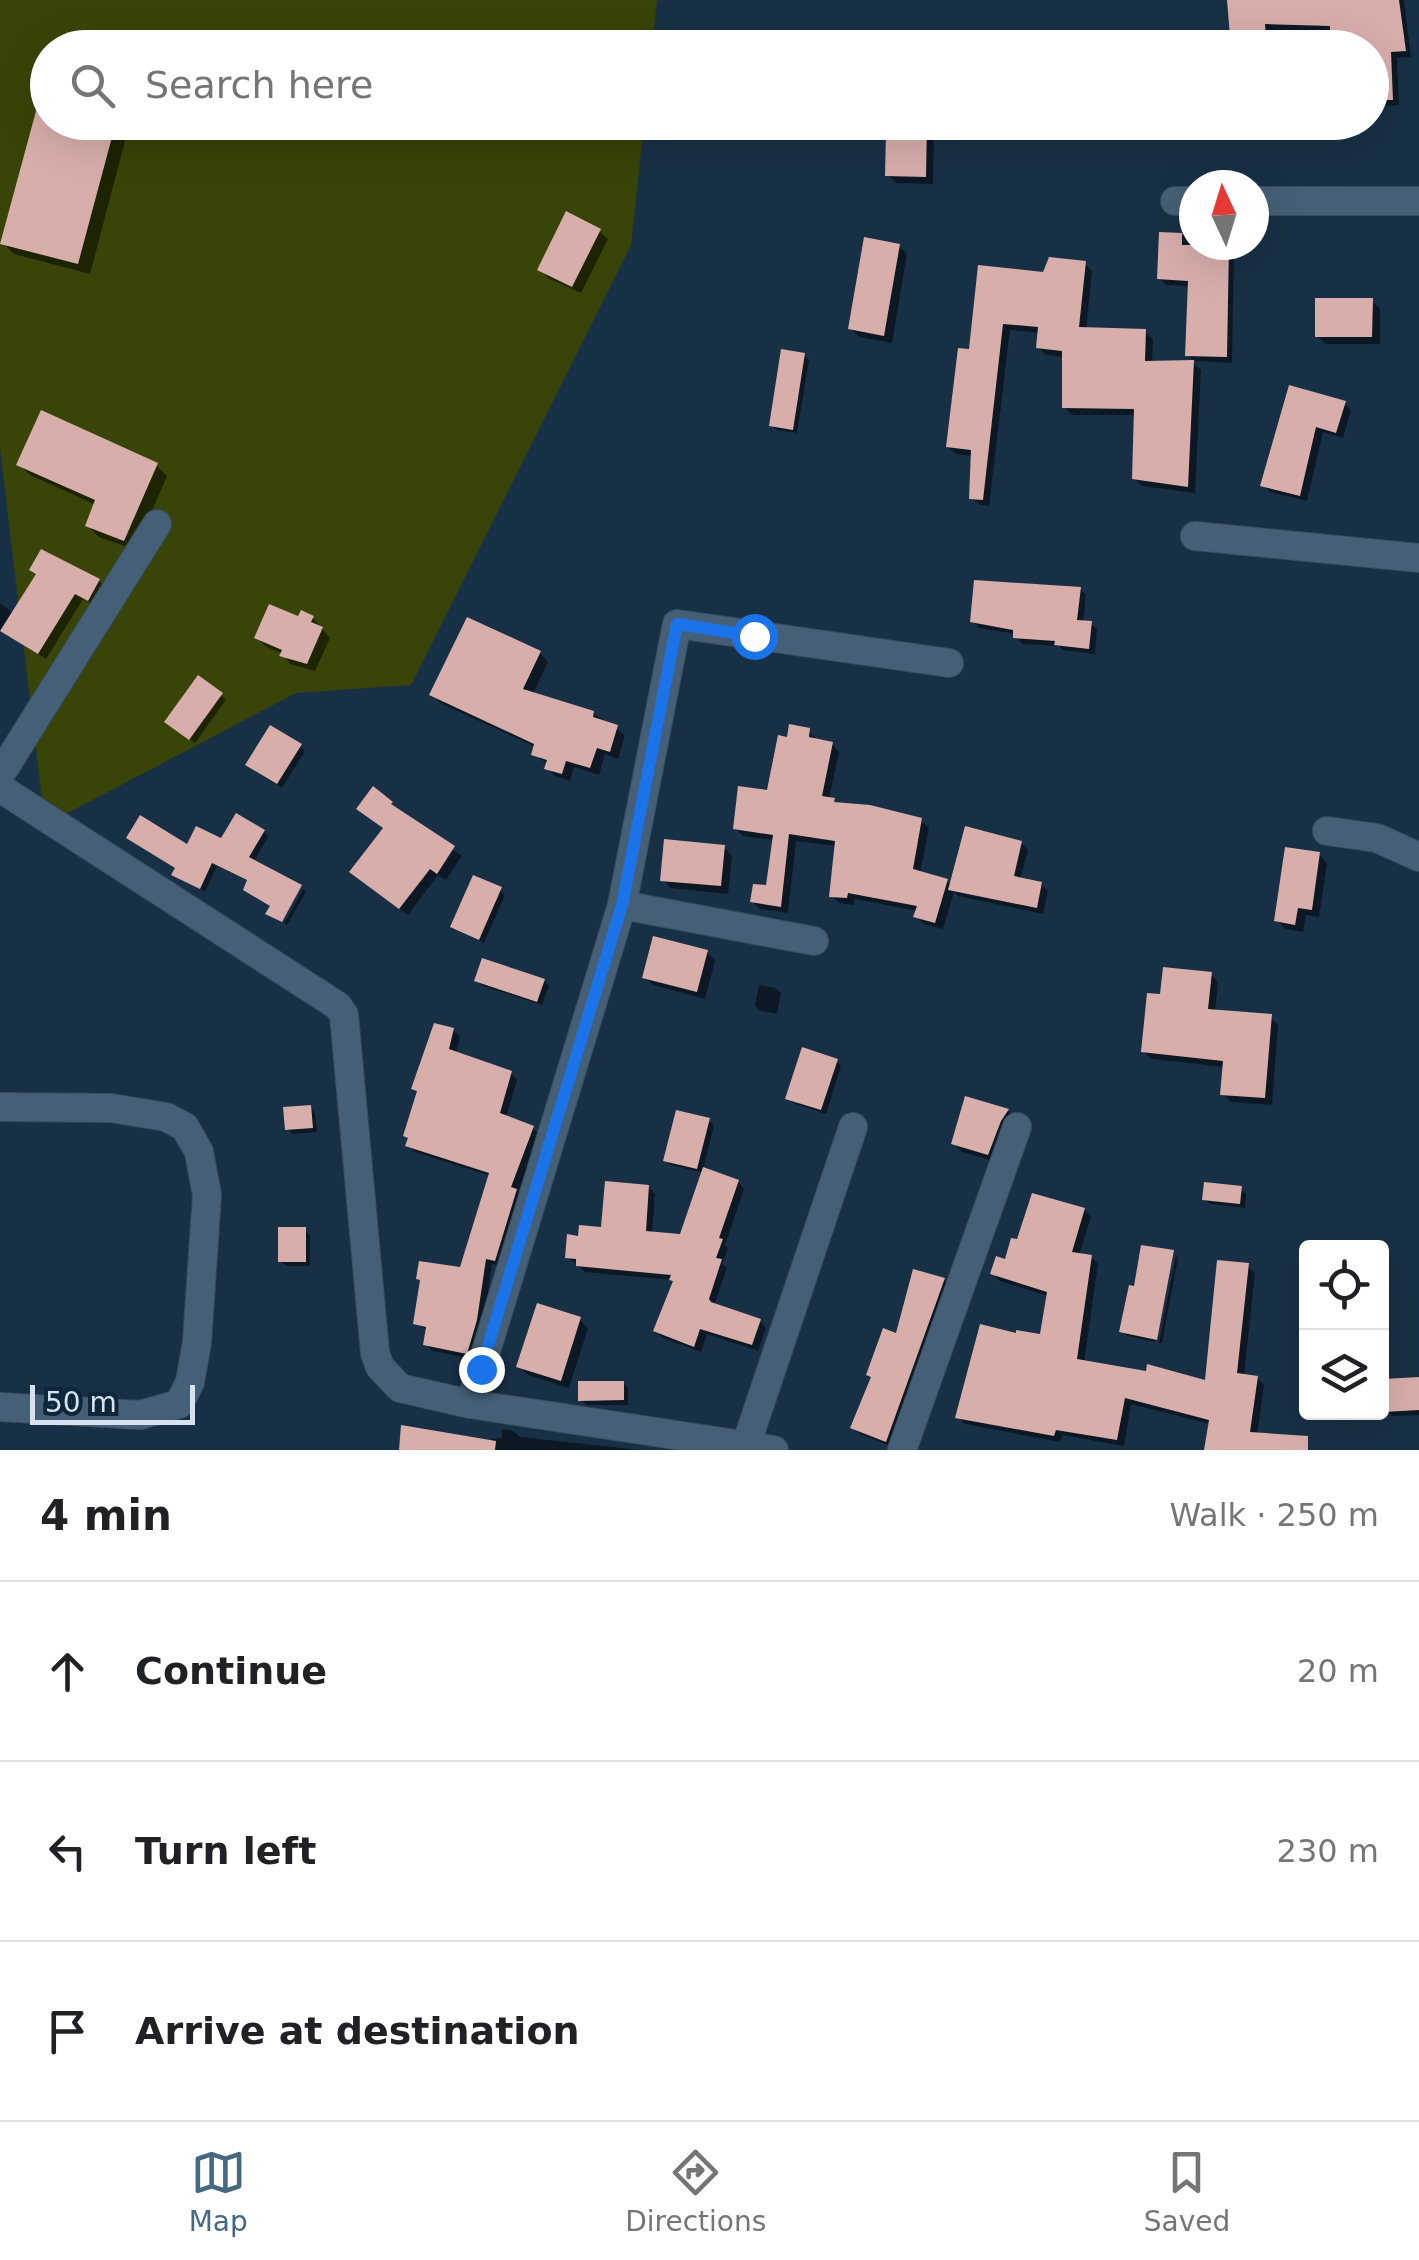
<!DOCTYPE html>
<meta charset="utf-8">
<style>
body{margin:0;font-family:"DejaVu Sans",sans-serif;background:#f6f6f6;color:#202124}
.controls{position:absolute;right:30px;bottom:30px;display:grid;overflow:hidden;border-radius:10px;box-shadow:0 10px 40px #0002}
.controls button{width:90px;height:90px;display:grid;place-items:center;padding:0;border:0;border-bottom:2px solid #e0e0e0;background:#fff;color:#202124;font:50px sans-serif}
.compass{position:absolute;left:1179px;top:170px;width:90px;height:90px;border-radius:50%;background:#fff;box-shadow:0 10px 40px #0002;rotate:356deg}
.scale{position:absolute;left:30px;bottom:25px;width:165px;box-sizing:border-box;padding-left:10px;border:5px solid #d5e3f1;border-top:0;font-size:28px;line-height:35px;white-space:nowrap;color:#d5e3f1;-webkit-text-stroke:8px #0e263a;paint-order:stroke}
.stop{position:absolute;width:30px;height:30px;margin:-22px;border:8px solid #1a73e8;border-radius:50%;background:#fff}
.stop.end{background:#1a73e8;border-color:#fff;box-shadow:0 2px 10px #0008}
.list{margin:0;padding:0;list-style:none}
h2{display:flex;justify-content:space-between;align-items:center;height:130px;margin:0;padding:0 40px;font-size:42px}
h2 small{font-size:32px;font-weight:400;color:#757577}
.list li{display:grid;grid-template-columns:65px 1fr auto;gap:30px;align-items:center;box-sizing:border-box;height:180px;padding:0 40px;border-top:2px solid #e0e0e0}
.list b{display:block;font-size:38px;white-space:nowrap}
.list em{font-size:32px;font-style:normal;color:#757577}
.icon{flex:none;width:55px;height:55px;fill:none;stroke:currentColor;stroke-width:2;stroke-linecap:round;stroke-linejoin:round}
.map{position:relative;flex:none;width:1419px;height:1450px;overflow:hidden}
.search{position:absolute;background:#fff;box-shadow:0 10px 40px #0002;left:30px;right:30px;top:30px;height:110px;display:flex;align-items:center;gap:25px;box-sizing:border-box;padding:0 35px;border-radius:55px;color:#757577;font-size:38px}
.sheet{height:670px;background:#fff}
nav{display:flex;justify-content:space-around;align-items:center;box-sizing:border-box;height:140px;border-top:2px solid #e0e0e0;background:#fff;font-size:28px;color:#757577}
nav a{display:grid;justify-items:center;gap:5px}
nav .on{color:#456982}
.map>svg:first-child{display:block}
</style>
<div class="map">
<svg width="1419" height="1450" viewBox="0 0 1419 1450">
<rect width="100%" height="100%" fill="#183045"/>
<path fill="#384408" d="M0 0H657L652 47 48 48V122L644 123 631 245 411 685 296 693 45 825 0 449Z"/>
<g fill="#0007">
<path d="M1230 0H1404L1411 57 1397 58 1399 105 1372 107V48L1332 32 1270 30 1272 48H1234Z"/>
<path d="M48 77V122H130L90 274 14 254 3 243Z"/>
<path d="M895 122H931L934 126 933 184 896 183 888 175Z"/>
<path d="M599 231 608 239 581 293 548 278 540 269Z"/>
<path d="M1161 235 1194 236V245H1234L1232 363 1194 361 1188 355 1190 286 1166 285 1159 278Z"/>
<path d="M899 246 907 254 892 343 859 337 850 328Z"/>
<path d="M1047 260 1085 264 1092 271 1086 330 1145 332 1153 339 1152 363H1193L1201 370 1195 493 1142 486 1134 478 1136 415H1072L1064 407 1065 357 1046 355 1039 348 1040 333 1010 330 989 506 980 505 972 498 973 456 956 454 949 447 971 352 1045 275Z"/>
<path d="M1372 301 1380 309V344H1326L1317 336Z"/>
<path d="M804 355 809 360 797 433 777 430 771 425Z"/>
<path d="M1290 388 1344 403 1351 410 1343 438 1323 432 1307 501 1270 492 1263 485Z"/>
<path d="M19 464 156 465 167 476 135 550 99 537 88 526 96 505 30 475Z"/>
<path d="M99 581 106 588 96 606 83 599 46 659 0 631V603L14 614Z"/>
<path d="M1080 589 1086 595 1083 623H1091L1097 630 1095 654 1063 650 1059 646 1022 644 1016 634 979 628 973 621Z"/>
<path d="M313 618 330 638 315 671 290 664 283 654 265 646 257 637 299 619Z"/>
<path d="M540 653 548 662 533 694 593 713 625 735 618 759 605 754 599 775 574 767 570 781 555 776 547 768 548 764 533 754 536 747 440 703 432 694Z"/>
<path d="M221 695 226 700 195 743 172 726Z"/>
<path d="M809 731 816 741 832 744 839 752 829 799 838 805 921 820 929 828 920 873 947 881 952 886 1021 843 1028 850 1020 880 1041 884 1048 891 1043 914 958 896 954 892 943 929 924 924 916 917 918 911 854 899V905L839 903 832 896 837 846 796 841 788 913 760 909 752 901 768 888 775 840 743 836 735 828 769 793 789 740Z"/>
<path d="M300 746 305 751 282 788 253 770Z"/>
<path d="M374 790 399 812 462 856 446 880 438 875 408 915 360 880 385 829Z"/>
<path d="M264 832 268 837 253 863 299 886 279 921 268 913 272 907 246 890 250 882 217 866 205 892 174 874 188 848Z"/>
<path d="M724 847 732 856 728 894 671 888 663 880Z"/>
<path d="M1319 854 1327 863 1319 917 1306 915 1303 932 1285 929 1277 920Z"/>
<path d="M303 889 306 892 287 925 284 924Z"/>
<path d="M500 890 505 895 484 943 453 927Z"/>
<path d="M707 952 715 961 705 999 653 985 645 977Z"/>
<path d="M1210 974 1218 982 1215 1012 1270 1017 1278 1025 1272 1105 1231 1102 1223 1094 1225 1067 1151 1059 1143 1051Z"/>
<path d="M477 981H544L549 986 542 1005 482 986Z"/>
<path d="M759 985 775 988 781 993 777 1014 761 1011 755 1006Z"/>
<path d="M453 1030 460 1037 456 1054 511 1073 517 1080 506 1118 533 1128 539 1135 518 1193 522 1198 502 1266 492 1264 483 1328 473 1359 433 1351 426 1344 428 1331 415 1323 461 1270 491 1176 415 1152 408 1145 419 1093 414 1088Z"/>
<path d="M836 1061 841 1066 826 1114 793 1103 788 1098Z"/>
<path d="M966 1099 1008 1111 1016 1119 997 1162 962 1152 954 1144Z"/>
<path d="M310 1108 315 1113 317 1132 293 1134 287 1129Z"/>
<path d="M709 1120 714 1126 703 1170 738 1182 744 1189 725 1245 728 1248 722 1264 727 1268 714 1306 759 1321 766 1328 758 1351 707 1334 701 1352 663 1338 656 1331 675 1282 673 1280 585 1272 568 1257 580 1238 603 1230 648 1187 655 1194 652 1234 681 1237 703 1173 671 1165 666 1160Z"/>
<path d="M1241 1189 1246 1194 1245 1208 1210 1204 1204 1199Z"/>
<path d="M1084 1210 1091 1217 1079 1255 1091 1257 1098 1264 1084 1363 1207 1383 1248 1266 1255 1273 1244 1376 1257 1378 1264 1385 1257 1435 1309 1450H1207L1210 1424 1131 1404 1124 1446 1062 1435 1060 1442 965 1424 958 1417 1018 1336 1042 1337 1048 1296 1000 1281 993 1274 1006 1262 1019 1243Z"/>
<path d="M305 1230 310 1235V1266H286L281 1261Z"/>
<path d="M1143 1248 1173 1253 1155 1342 1127 1336 1122 1331 1131 1288 1136 1289Z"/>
<path d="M1176 1255 1178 1258 1162 1343H1159Z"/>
<path d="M944 1280 950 1286 893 1447 860 1434 853 1428 898 1336Z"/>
<path d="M580 1320 588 1328 569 1388 528 1375 519 1366Z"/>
<path d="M1419 1380V1415L1392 1416 1387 1411Z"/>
<path d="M623 1383 628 1388V1405H586L581 1400Z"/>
<path d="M502 1429 513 1431 520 1437 640 1450H402L502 1438Z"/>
</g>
<g fill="#d8aeab">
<path d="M1227 0H1399L1406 51 1391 52 1393 100H1372V48H1330V26L1265 24 1267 48H1231Z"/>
<path d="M42 89H48V122H116L78 264 0 244Z"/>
<path d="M892 122H927L926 177 885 176 886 131H892Z"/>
<path d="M566 211 601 229 572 287 537 270Z"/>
<path d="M1159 232 1182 233V245H1229L1227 357 1185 356 1188 281 1157 279Z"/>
<path d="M864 237 900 244 884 336 848 329Z"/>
<path d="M1049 257 1086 261 1079 327 1146 329 1145 361 1194 360 1188 487 1132 479 1134 409 1062 408V351L1036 348 1038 327 1003 324 983 500 969 499 971 450 946 447 958 348 969 349 978 265 1043 272Z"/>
<path d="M1315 298H1373L1372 337H1315Z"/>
<path d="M781 349 805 353 793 430 769 426Z"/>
<path d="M1289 385 1346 401 1336 433 1316 427 1300 496 1260 486Z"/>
<path d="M41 410 158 463 124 541 85 526 95 500 16 465Z"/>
<path d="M41 549 100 579 88 601 75 594 38 654 0 631 36 574 29 570Z"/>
<path d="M974 580 1081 587 1077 620 1092 621 1089 649 1054 645 1055 641 1013 638V630L970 622Z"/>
<path d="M269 604 298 616 301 610 314 616 311 622 323 627 307 664 279 656 282 650 254 638Z"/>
<path d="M467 617 541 651 523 689 594 711 593 717 618 725 610 752 597 748 590 768 566 761 562 774 544 769 547 760 531 755 534 744 429 695Z"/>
<path d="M198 675 223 693 189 740 164 722Z"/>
<path d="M789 724 810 728 809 737 833 742 822 796 835 798 834 802 870 805 922 818 913 869 948 879 935 923 913 917 917 906 848 893 847 898 829 897 835 841 789 834 781 907 750 902 753 884 766 885 773 835 733 829 738 786 767 790 778 735 787 737Z"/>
<path d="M270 725 302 744 277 784 245 765Z"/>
<path d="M373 786 393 802 391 804 455 846 437 874 430 869 399 909 349 872 383 828 356 809Z"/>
<path d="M236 813 265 830 249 857 302 885 282 922 265 914 270 906 243 890 247 880 212 863 200 889 171 875 175 868 126 838 140 815 187 844 196 826 221 838Z"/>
<path d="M965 826 1022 841 1014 876 1042 882 1037 908 948 890Z"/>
<path d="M664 839 725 845 721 886 660 881Z"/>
<path d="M1285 847 1320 852 1312 910 1298 908 1295 925 1274 921Z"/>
<path d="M473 875 502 887 479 940 450 927Z"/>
<path d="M653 936 708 950 697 992 642 978Z"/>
<path d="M482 958 545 979 537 1002 474 981Z"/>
<path d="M1163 967 1212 972 1208 1009 1272 1014 1265 1098 1220 1095 1223 1061 1141 1052 1147 993 1160 994Z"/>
<path d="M434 1023 454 1028 449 1049 512 1071 500 1113 534 1126 511 1187 517 1189 495 1261 486 1259 477 1320 467 1354 423 1345 426 1327 413 1324 420 1280 416 1279 419 1261 460 1267 489 1173 405 1146 408 1138 403 1136 417 1091 411 1089Z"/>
<path d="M802 1047 838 1059 821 1110 785 1099Z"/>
<path d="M965 1096 1009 1109 1001 1121 988 1155 951 1144Z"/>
<path d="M311 1105 313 1128 285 1130 283 1107Z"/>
<path d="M676 1110 710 1118 697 1169 663 1161Z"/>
<path d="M703 1167 739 1180 719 1238 723 1239 716 1258 722 1259 709 1299 711 1302 761 1319 752 1345 700 1329 694 1347 653 1331 673 1281 669 1280 671 1275 576 1266V1259L565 1258 567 1234 578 1236 579 1225 601 1227 605 1181 649 1185 646 1231 680 1234Z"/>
<path d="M1204 1182 1242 1186 1240 1204 1202 1200Z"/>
<path d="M1032 1193 1085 1208 1072 1252 1092 1255 1077 1359 1146 1371 1147 1364 1205 1380 1217 1260 1249 1263 1237 1373 1258 1376 1250 1432 1308 1436V1450H1204L1209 1420 1125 1398 1117 1440 1056 1430 1054 1436 955 1418 980 1324 1016 1333V1330L1040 1334 1047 1292 990 1274 996 1256 1005 1259 1011 1238 1017 1239Z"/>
<rect x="278" y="1227" width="28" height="35"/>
<path d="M1141 1245 1174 1250 1157 1340 1119 1332 1129 1285 1134 1286Z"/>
<path d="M913 1269 945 1278 886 1442 850 1428 871 1377 866 1375 883 1328 896 1333Z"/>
<path d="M537 1303 581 1317 561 1381 516 1367Z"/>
<path d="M1419 1377V1410L1384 1412 1383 1379Z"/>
<path d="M578 1381H624V1400L578 1401Z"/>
<path d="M401 1425 496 1441 495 1450H399Z"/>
</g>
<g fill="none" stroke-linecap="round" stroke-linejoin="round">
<g stroke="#384c5e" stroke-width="30">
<g id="minor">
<path d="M1175 201H1194"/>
<path d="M1254 201H1419"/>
<path d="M1195 536 1419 558"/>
<path d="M0 775 157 524"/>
<path d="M0 788 338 1006 344 1015 375 1353 380 1367 400 1388 470 1404 774 1450"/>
<path d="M1327 831 1377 838 1419 857"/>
<path d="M622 905 814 941"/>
<path d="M0 1107 111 1108 166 1117 185 1127 199 1152 207 1195 197 1342 190 1382 179 1404 140 1415 0 1407"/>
<path d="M470 1404 622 905 677 624 949 663"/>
<path d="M746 1445 853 1127"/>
<path d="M902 1450 1017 1127"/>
</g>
</g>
<use href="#minor" stroke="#455f76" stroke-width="28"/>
</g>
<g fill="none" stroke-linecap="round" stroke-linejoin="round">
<path stroke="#1a73e8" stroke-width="12" d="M481 1369 622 905 677 624 754 636"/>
</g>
</svg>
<div class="controls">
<button><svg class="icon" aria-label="locate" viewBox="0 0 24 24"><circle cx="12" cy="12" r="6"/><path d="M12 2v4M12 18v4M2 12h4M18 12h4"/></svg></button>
<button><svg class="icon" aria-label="layers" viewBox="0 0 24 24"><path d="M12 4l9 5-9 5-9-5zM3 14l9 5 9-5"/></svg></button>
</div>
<svg class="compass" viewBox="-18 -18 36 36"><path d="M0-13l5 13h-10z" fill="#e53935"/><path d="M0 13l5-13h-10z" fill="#757577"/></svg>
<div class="scale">50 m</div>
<div class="stop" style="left:754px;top:636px"></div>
<div class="stop end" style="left:481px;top:1369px"></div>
<div class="search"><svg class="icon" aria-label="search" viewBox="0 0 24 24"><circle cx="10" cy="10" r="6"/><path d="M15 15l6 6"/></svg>Search here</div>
</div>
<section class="sheet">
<h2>4 min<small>Walk · 250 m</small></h2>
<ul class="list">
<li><svg class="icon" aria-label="ahead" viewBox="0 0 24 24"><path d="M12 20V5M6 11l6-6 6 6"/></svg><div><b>Continue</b></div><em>20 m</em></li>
<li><svg class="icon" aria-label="left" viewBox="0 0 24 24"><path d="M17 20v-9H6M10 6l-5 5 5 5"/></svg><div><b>Turn left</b></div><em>230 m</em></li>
<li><svg class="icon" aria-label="arrive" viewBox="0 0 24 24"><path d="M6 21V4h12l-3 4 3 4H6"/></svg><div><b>Arrive at destination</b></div></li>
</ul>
</section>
<nav>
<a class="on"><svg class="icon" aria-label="map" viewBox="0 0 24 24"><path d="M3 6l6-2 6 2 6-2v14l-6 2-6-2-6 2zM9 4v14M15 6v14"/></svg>Map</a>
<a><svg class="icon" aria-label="directions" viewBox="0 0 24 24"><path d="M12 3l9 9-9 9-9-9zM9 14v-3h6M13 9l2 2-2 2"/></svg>Directions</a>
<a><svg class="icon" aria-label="saved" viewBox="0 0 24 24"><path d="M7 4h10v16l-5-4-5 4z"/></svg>Saved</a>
</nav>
